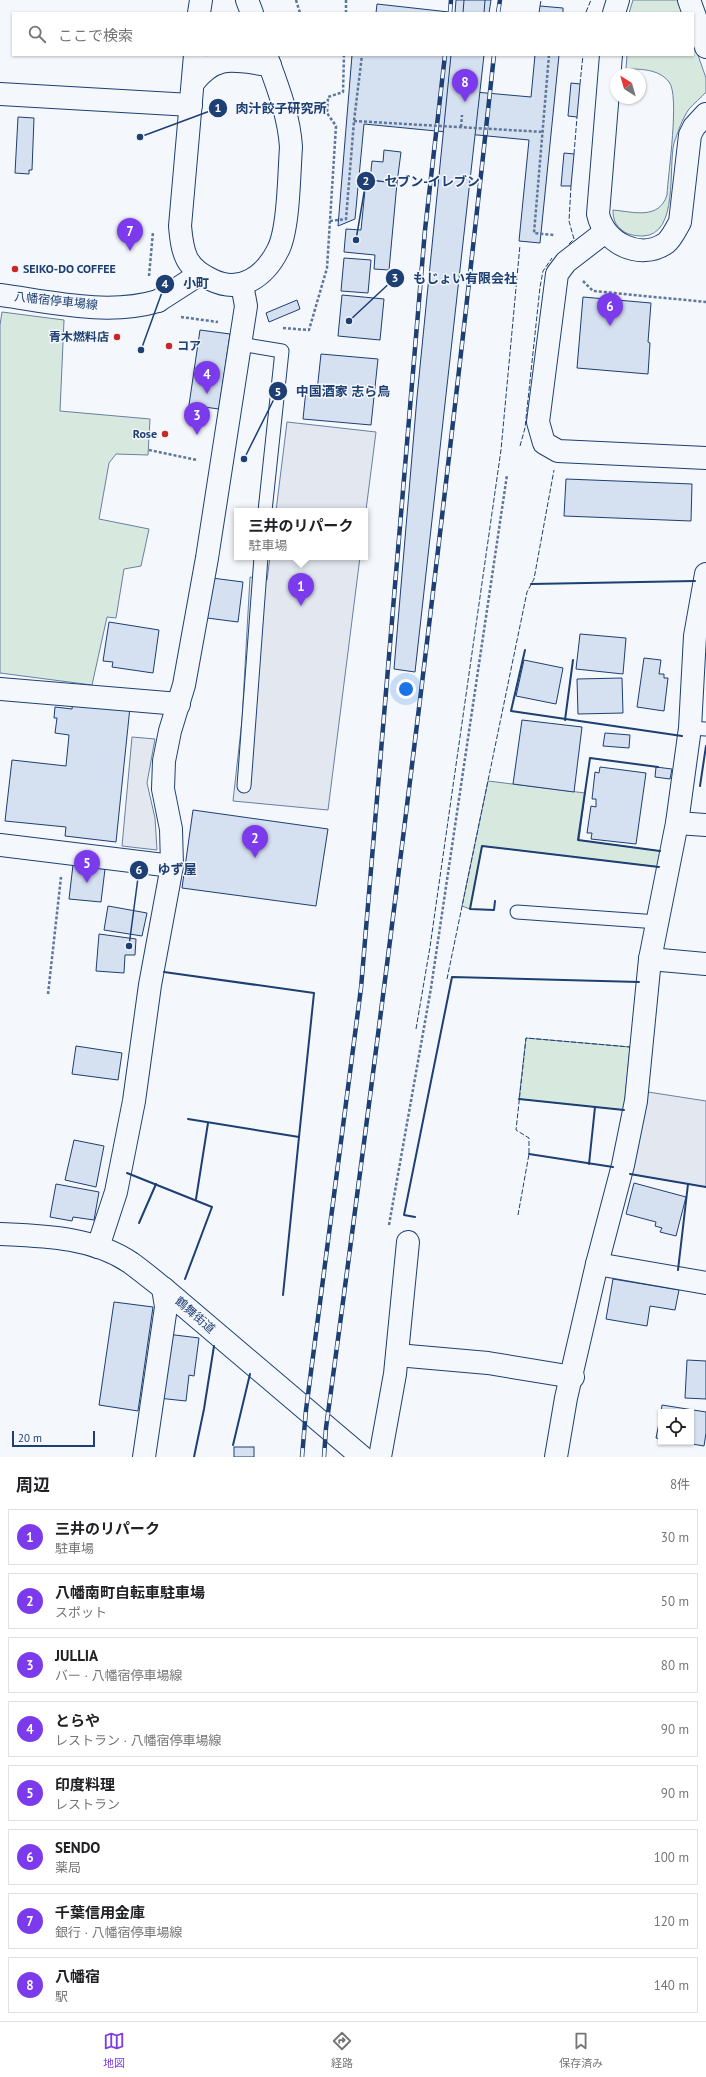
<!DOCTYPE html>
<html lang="ja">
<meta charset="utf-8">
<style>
body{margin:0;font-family:"PT Sans","Noto Sans JP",sans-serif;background:#f2f2f2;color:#202124}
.controls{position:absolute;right:12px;bottom:12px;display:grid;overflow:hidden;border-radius:0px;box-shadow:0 1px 3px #0004}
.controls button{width:36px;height:36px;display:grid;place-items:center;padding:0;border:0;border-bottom:1px solid #e0e0e0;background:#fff;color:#202124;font:20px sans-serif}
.compass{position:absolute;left:610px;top:68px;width:36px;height:36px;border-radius:50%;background:#fff;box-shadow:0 1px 3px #0004;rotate:323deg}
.scale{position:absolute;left:12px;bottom:10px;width:83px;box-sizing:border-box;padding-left:4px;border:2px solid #1d3f73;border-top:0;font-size:11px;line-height:14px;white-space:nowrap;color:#1d3f73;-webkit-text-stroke:3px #f4f7fb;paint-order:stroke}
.you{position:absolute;left:406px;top:689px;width:14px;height:14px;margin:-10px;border:3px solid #fff;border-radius:50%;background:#1a73e8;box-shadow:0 0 0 6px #1a73e833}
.badge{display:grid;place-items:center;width:26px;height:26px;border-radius:50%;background:#7c3aed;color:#fff;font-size:13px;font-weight:700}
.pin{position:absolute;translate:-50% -33px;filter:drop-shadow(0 1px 2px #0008)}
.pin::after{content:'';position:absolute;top:21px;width:14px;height:12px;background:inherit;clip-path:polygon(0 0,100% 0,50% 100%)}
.popup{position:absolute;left:234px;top:508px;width:134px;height:52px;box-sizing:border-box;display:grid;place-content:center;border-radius:0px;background:#fff;filter:drop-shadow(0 1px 3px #0005);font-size:13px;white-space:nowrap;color:#757577}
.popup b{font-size:15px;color:#202124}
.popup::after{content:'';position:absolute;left:50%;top:100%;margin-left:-8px;border:8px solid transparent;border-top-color:#fff}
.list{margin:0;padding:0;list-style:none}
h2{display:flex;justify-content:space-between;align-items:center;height:52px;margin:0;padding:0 16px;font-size:17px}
h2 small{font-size:13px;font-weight:400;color:#757577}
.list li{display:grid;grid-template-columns:26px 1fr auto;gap:12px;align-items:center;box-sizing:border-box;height:56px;margin:0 8px 8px;padding:0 8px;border:1px solid #e0e0e0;border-radius:0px}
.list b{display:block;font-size:15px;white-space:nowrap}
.list p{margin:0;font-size:13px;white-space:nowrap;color:#757577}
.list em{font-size:13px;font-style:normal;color:#757577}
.icon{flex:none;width:22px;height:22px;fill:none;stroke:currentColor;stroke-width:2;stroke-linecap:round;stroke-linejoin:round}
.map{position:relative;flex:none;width:706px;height:1457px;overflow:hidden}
.search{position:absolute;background:#fff;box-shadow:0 1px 3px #0004;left:12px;right:12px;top:12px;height:44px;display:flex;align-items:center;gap:10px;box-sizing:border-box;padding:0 14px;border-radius:0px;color:#757577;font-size:15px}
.sheet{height:564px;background:#fff}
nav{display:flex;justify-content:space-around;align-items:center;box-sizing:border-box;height:56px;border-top:1px solid #e0e0e0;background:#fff;font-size:11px;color:#757577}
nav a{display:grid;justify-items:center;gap:2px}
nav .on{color:#7c3aed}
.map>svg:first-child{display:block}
</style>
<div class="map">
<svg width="706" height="1457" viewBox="0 0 706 1457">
<rect width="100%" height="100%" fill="#f4f7fb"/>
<g fill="#d7e8df" stroke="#687fa3">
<path d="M633 0H679L683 13H629Z"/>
<path d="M693 41 706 78V92C701 98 694 103 689 109 682 119 678 132 674 143 668 167 679 235 643 236 637 236 628 235 623 231 615 225 613 219 613 210 634 212 659 220 667 195 668 174 680 95 669 82 659 69 641 69 626 69L627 55H693Z"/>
<path d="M2 312 64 320 60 411 150 419 148 455 116 454 109 463 99 519 149 529 141 566 124 569 116 618 107 617 92 685 0 673V325Z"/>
<path d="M488 781 585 793 579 840 660 851 659 867 482 846 470 909 462 906Z"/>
<path d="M526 1038 630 1047 624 1110 519 1099Z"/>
</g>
<g fill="#e3e8f0" stroke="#687fa3">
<path d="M287 422 376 432 365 518V511H276Z"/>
<path d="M270 557H360L328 810 233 801 242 720 250 577 267 580Z"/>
<path d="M132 737 155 739 147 783 155 818 157 850 122 846Z"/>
<path d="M648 1092 706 1101V1187L630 1174Z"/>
</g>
<g fill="#d5e0f0" stroke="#1d3f73">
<path d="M456 0H491L489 13H455Z"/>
<path d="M464 0H485L484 13H463Z"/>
<path d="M377 4 458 13H376Z"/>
<path d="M540 6 563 8V13H539Z"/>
<path d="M352 55H479L475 92 531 97 535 55H559L540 243 519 241 529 140 364 124 355 219 338 226Z"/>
<path d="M451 55H484L415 672 394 669 417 397Z"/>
<path d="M571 83 580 84 577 117 568 116Z"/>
<path d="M18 117 34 118 32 170H29V174L15 173Z"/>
<path d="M384 150 401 152 397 183 370 180 372 161 383 162Z"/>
<path d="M564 153 574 154 571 186H561Z"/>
<path d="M366 180 397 183 389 270 374 269 375 255 344 252 346 229 361 230Z"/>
<path d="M344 258 371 260 368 293 341 291Z"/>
<path d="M342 295 384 299 380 340 338 336Z"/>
<path d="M583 297 651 303 648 342 650 343 648 374 577 368Z"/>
<path d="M297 300 300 309 269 322 266 313Z"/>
<path d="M200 330 230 334 219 409 189 405Z"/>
<path d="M321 354 378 359 371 425 303 419 306 390 317 391Z"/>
<path d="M566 479 692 484 691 521 564 516Z"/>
<path d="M212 578 243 582 238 622 207 618Z"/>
<path d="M109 622 159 630 153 673 112 667 113 662 103 661Z"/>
<path d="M580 634 626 638 623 674 576 669Z"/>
<path d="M644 658 661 660 659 674H664V678H668L664 711 637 707Z"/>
<path d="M524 660 563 668 556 704 516 696Z"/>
<path d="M622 678 623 713 578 714 577 679Z"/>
<path d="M73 701 130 707 116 842 65 836 66 827 5 821 12 760 66 766 69 735 55 733 57 718H54L55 707 72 709Z"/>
<path d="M522 720 582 727 574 792 513 784Z"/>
<path d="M605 733 630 735 629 748 603 746Z"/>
<path d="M600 767 646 773 636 844 591 839 592 833H587L591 806 596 807V799H592L595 772 599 773Z"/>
<path d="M656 767 672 769 670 779 655 777Z"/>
<path d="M193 810 328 829 316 906 182 888Z"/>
<path d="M73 865 105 869 101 902 69 899Z"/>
<path d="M108 906 147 913 142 936 104 930Z"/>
<path d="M99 934 136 939 135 955H125L124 973 96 971Z"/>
<path d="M76 1046 122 1053 118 1080 72 1074Z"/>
<path d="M74 1140 104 1146 96 1187 65 1180Z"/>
<path d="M634 1183 686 1197 676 1236 660 1232 662 1228 655 1226 656 1222 626 1214Z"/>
<path d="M56 1184 99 1192 94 1220 73 1217 72 1221 50 1217Z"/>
<path d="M613 1279 679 1290 675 1310 650 1306 647 1326 606 1319Z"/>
<path d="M114 1302 153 1307 138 1411 99 1405Z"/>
<path d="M167 1334 199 1338 194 1376 189 1375 186 1401 158 1398Z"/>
<path d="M687 1360 706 1361V1399L685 1398Z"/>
<path d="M662 1405 706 1412V1433L704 1446 680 1442H691V1412H661Z"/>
<path d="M661 1413V1439L656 1438Z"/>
<rect x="234" y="1447" width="20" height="10"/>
</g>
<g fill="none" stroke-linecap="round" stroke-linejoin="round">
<g stroke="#1d3f73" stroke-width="15">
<g id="lane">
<path d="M240 344 282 351 265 511"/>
<path d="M690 728 706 729"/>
<path d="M244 786 261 557"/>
<path d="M517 912 658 922"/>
</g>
</g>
<g stroke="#1d3f73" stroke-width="24">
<g id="street">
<path d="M247 0 252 13"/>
<path d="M199 13 201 0"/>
<path d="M195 55 180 226C181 237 182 249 187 259 193 270 202 275 212 280 241 294 265 276 278 250 289 229 289 173 291 147 289 115 277 85 266 55"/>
<path d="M193 83C217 52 235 61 270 65"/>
<path d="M0 94 191 105"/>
<path d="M605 232 566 262 557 274 538 422 544 443 558 451 706 458"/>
<path d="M158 301 200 274"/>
<path d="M0 689 179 704"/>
<path d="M677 823 706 825"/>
<path d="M0 845 172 866"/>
<path d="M650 959 706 964"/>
<path d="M0 1234C44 1236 93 1237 131 1263 142 1271 153 1280 163 1288L362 1457"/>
<path d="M98 1247 116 1192 134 1101 150 985 172 866 171 829 163 789 164 761 170 731 184 685 207 558 246 306 242 284"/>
<path d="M597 1264 706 1283"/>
<path d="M397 1355 488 1363 573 1377"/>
<path d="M144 1457 166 1307 163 1288"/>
<path d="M380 1457 395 1374 408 1242"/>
<path d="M556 1457 566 1398 597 1264 623 1165 636 1101 650 959 677 823 690 728 695 636 706 574"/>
</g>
</g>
<g stroke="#1d3f73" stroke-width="24">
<g id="secondary">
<path d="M689 0 706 47"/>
<path d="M614 13 618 0"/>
<path d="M611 55 598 214C604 243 640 261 666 243 672 238 676 229 680 222L690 135 694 127 706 114"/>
<path d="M0 295C51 302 108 316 158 301"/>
</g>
</g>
<g stroke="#5e769c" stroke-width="2.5" stroke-dasharray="3 2" stroke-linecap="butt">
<path d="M296 0 300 13"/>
<path d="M346 13V0"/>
<path d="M549 55 534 233 554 235"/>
<path d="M461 127 462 115"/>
<path d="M330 221 346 219 354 121 362 55"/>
<path d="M149 276 153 232"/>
<path d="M583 281 593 291 706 302"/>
<path d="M181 317 218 322"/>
<path d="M283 328 309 330 327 268 336 126 327 113 328 97 343 92 344 55"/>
<path d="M149 450 197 460"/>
<path d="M48 994 61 877"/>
<path d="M389 1225 431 988 507 475"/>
</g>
<use href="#lane" stroke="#f4f7fb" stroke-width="13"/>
<use href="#street" stroke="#f4f7fb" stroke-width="22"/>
<use href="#secondary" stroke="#f4f7fb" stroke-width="22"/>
<g stroke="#1d3f73" stroke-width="4.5">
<g id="rail">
<path d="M450 13 451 0"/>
<path d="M498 13 500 0"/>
<path d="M302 1457 306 1410 361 988 425 230 445 55"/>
<path d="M324 1457 326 1428C388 971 445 513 494 55"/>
</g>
</g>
<use href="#rail" stroke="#f4f7fb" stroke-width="3" stroke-dasharray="9" stroke-linecap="butt"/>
<path stroke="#5e769c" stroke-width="2.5" stroke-dasharray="3 2" stroke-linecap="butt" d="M354 121 544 132"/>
<g stroke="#1d3f73" stroke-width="1" stroke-dasharray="5 2" stroke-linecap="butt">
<path d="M540 6 541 0"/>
<path d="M586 12 591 0"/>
<path d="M580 84 583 55"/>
<path d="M574 154 577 117"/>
<path d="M569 244 574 239 569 221 571 186"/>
<path d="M520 446 525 428 540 287 543 271 552 258"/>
<path d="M447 979 527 592 534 579 554 470"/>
<path d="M416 1029 430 947 501 450 520 245"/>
<path d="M518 1215 529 1154V1138L516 1130 526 1038 630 1047"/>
</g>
<g stroke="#1d3f73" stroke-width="2">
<path d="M531 584 695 581"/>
<path d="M525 650 511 711 682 736"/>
<path d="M565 720 573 660"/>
<path d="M658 767 590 758 578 840 660 851"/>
<path d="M700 786 706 746"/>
<path d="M495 901 494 910 470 909 482 846 659 867"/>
<path d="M164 972 314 993 299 1137 188 1119"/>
<path d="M519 1099 624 1110"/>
<path d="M529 1154 613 1167"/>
<path d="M589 1164 595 1107"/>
<path d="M127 1173 212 1207 185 1279"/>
<path d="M630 1174 706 1187"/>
<path d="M196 1199 208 1123"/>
<path d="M415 1217 404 1215 452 977 639 982"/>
<path d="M139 1223 156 1184"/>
<path d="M678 1270 688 1184"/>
<path d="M283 1295 299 1137"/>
<path d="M233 1445 250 1374"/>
<path d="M194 1457 204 1409 214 1346"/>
</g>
</g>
<g fill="#c62828" stroke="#f4f7fb" stroke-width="1.5">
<circle cx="15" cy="269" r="4"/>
<circle cx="117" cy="337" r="4"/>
<circle cx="169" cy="346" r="4"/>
<circle cx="165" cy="434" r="4"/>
</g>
<g text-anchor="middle" stroke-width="3" stroke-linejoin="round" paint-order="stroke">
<g font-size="12" font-weight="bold" fill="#1d3f73" stroke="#f4f7fb" text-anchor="start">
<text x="23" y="273">SEIKO-DO COFFEE</text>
<text x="109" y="341" text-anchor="end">青木燃料店</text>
<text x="177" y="350">コア</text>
<text x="157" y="438" text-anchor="end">Rose</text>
</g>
<g font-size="12" fill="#1d3f73" stroke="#f4f7fb">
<text transform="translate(56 301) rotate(6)" y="4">八幡宿停車場線</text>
<text transform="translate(195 1315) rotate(41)" y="4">鶴舞街道</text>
</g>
</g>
<path fill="none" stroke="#1d3f73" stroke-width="1.5" d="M140 137L218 108M356 240L366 181M349 321L395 278M141 350L165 284M244 459L278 391M129 946L139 870"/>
<g fill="#1d3f73" stroke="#f4f7fb" stroke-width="1.5">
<circle cx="140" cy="137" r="4"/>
<circle cx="356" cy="240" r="4"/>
<circle cx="349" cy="321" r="4"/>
<circle cx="141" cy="350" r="4"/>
<circle cx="244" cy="459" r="4"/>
<circle cx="129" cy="946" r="4"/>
<circle cx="218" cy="108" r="10"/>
<circle cx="366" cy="181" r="10"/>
<circle cx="395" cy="278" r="10"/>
<circle cx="165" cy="284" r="10"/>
<circle cx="278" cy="391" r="10"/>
<circle cx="139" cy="870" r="10"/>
</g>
<g font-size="12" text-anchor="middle" font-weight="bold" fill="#fff">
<text x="218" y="112">1</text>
<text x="366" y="185">2</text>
<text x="395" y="282">3</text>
<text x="165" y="288">4</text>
<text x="278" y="396">5</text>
<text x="139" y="874">6</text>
</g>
<g font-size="13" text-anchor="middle" font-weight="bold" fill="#1d3f73" stroke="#f4f7fb" stroke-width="3" stroke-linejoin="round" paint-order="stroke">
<text x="281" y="113">肉汁餃子研究所</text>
<text x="432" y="186">セブン-イレブン</text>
<text x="465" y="283">もじょい有限会社</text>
<text x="196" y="288">小町</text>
<text x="343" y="396">中国酒家 志ら鳥</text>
<text x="177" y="874">ゆず屋</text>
</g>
</svg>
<div class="controls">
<button><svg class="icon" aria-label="locate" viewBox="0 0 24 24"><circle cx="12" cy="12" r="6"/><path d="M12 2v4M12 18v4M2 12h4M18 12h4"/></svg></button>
</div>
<svg class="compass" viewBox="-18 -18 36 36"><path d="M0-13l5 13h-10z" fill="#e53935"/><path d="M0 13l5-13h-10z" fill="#757577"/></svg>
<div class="scale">20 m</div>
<div class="you"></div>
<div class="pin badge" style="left:301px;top:606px">1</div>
<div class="popup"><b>三井のリパーク</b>駐車場</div>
<div class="pin badge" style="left:255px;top:858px">2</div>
<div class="pin badge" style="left:197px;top:435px">3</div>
<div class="pin badge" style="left:207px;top:394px">4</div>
<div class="pin badge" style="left:87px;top:883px">5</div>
<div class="pin badge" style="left:610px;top:326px">6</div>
<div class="pin badge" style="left:130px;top:251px">7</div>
<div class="pin badge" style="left:465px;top:102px">8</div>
<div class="search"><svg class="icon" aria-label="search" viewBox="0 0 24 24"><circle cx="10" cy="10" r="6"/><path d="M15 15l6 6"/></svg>ここで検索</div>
</div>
<section class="sheet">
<h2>周辺<small>8件</small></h2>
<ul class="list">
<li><span class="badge">1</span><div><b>三井のリパーク</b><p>駐車場</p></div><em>30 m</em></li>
<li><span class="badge">2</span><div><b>八幡南町自転車駐車場</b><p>スポット</p></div><em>50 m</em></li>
<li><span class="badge">3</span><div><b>JULLIA</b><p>バー · 八幡宿停車場線</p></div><em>80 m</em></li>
<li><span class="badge">4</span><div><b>とらや</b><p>レストラン · 八幡宿停車場線</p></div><em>90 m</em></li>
<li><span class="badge">5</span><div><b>印度料理</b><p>レストラン</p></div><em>90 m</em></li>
<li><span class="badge">6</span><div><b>SENDO</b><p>薬局</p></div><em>100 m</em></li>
<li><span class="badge">7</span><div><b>千葉信用金庫</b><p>銀行 · 八幡宿停車場線</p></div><em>120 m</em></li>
<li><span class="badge">8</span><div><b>八幡宿</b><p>駅</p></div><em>140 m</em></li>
</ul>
</section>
<nav>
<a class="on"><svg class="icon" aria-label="map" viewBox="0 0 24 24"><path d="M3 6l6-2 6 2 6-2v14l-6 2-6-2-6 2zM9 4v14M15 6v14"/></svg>地図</a>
<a><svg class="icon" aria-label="directions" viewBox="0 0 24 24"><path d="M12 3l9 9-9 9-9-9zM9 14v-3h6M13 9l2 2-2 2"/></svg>経路</a>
<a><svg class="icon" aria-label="saved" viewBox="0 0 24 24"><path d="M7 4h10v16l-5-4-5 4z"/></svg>保存済み</a>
</nav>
